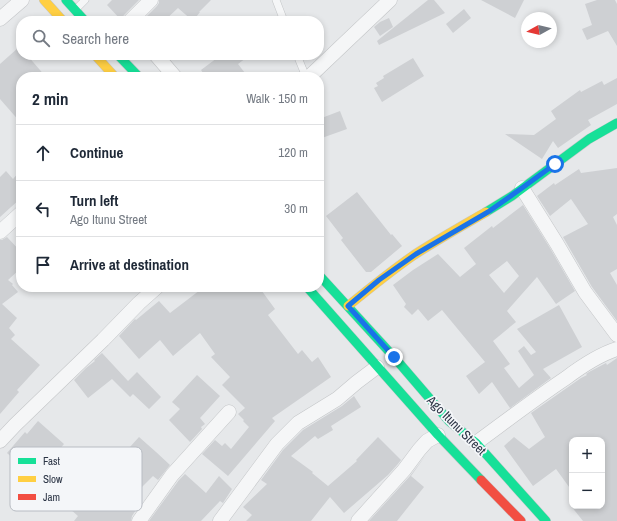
<!DOCTYPE html>
<meta charset="utf-8">
<style>
body{margin:0;font-family:"Archivo Narrow",sans-serif;background:#f6f6f7;color:#1f2937}
.controls{position:absolute;right:12px;bottom:12px;display:grid;overflow:hidden;border-radius:8px;box-shadow:0 2px 6px #0003}
.controls button{width:36px;height:36px;display:grid;place-items:center;padding:0;border:0;border-bottom:1px solid #e0e1e3;background:#fff;color:#1f2937;font:20px sans-serif}
.compass{position:absolute;left:521px;top:12px;width:36px;height:36px;border-radius:50%;background:#fff;box-shadow:0 2px 6px #0003;rotate:262deg}
.stop{position:absolute;width:12px;height:12px;margin:-9px;border:3px solid #1a73e8;border-radius:50%;background:#fff}
.stop.end{background:#1a73e8;border-color:#fff;box-shadow:0 1px 4px #0008}
.list{margin:0;padding:0;list-style:none}
h2{display:flex;justify-content:space-between;align-items:center;height:52px;margin:0;padding:0 16px;font-size:17px}
h2 small{font-size:13px;font-weight:400;color:#747a83}
.list li{display:grid;grid-template-columns:26px 1fr auto;gap:12px;align-items:center;box-sizing:border-box;height:56px;padding:0 16px;border-top:1px solid #e0e1e3}
.list b{display:block;font-size:15px;white-space:nowrap}
.list p{margin:0;font-size:13px;white-space:nowrap;color:#747a83}
.list em{font-size:13px;font-style:normal;color:#747a83}
.icon{flex:none;width:22px;height:22px;fill:none;stroke:currentColor;stroke-width:2;stroke-linecap:round;stroke-linejoin:round}
.map{position:relative;flex:none;width:617px;height:521px;overflow:hidden}
.search{position:absolute;background:#fff;box-shadow:0 2px 6px #0003;left:16px;top:16px;width:308px;height:44px;display:flex;align-items:center;gap:10px;box-sizing:border-box;padding:0 14px;border-radius:16px;color:#747a83;font-size:15px}
.panel{position:absolute;background:#fff;box-shadow:0 2px 6px #0003;left:16px;top:72px;width:308px;height:220px;border-radius:16px}
.map>svg:first-child{display:block}
</style>
<div class="map">
<svg width="617" height="521" viewBox="0 0 617 521">
<rect width="100%" height="100%" fill="#e6e8ea"/>
<g fill="#ced0d3" fill-rule="evenodd">
<path d="M112 0H139L124 15 122 18V21L107 5Z"/>
<path d="M159 0H211L199 12H200L193 21 178 8 164 21H142L157 6 159 3Z"/>
<path d="M428 0H434L445 13 379 45 377 41Z"/>
<path d="M481 0H524L515 18Z"/>
<path d="M597 0H615L617 4V46L608 31 587 40 582 29 592 25 585 4Z"/>
<path d="M464 9 471 18 453 33 446 24Z"/>
<path d="M389 18 393 27 380 36 374 27 380 22Z"/>
<path d="M18 48 21 51V55H27L46 77H21V123L0 99V64Z"/>
<path d="M221 55H250L238 64 248 77H206L201 70Z"/>
<path d="M413 58 424 76 382 102 374 88 378 86 376 83 384 78 383 76Z"/>
<path d="M617 78V104L588 120 591 125 558 148 553 141 542 159 505 134 534 135 556 119 551 111 580 90 581 92 602 81 604 85Z"/>
<path d="M340 111 347 129 319 139V119Z"/>
<path d="M617 168V214L613 217 617 225V269L610 273 617 285V321L592 287 563 237 588 224 571 199 550 216 537 196 554 183 555 185 579 169 581 173Z"/>
<path d="M21 170V198L0 217V177L6 171 13 179Z"/>
<path d="M357 192 391 235 392 234 402 246 371 272H366L355 258 341 240 343 238 326 216Z"/>
<path d="M523 205 550 248 575 291 556 304 537 277 507 311 516 322 493 341 510 364 504 368 519 388 534 375 518 351 524 346 531 355 536 352 517 329 559 305 582 347 543 369 551 378 510 408 492 382 479 394 466 376 485 362 442 310 428 321 418 309 412 315 404 307 406 304 393 285 413 270 438 254 460 277 476 264 464 248 492 226 493 228ZM507 261 519 276 504 293 489 275Z"/>
<path d="M7 237 21 252V268L8 280 13 284 12 285 18 292 2 304 17 318 9 328 15 335 11 339 40 365 17 390 19 392 0 414V240H2Z"/>
<path d="M204 287H259L275 309 268 315 298 354 302 350 312 362 318 357 331 377 272 418 275 421 228 476 202 454 215 440 222 446 225 443 231 449 249 427 243 421 244 420 238 414 245 408 222 385 230 377 211 357 215 354 200 333 173 356 160 340 139 359 119 336 135 319 136 320 159 301 170 313Z"/>
<path d="M102 353 128 381 137 372 161 397 149 409 133 394 130 397 112 379 88 398 74 380 86 368 95 361 94 360Z"/>
<path d="M617 358V521H583L571 506H602V440H572V491L556 469 533 486 504 446 514 437 529 449 545 437 531 413 581 378 587 375 586 374 589 372 606 363 607 365Z"/>
<path d="M197 375 220 396 200 418 205 424 201 427 202 429 190 442 169 420 180 409 172 402Z"/>
<path d="M354 396 361 407 331 426 333 430 318 439 315 436 291 456 313 472 312 473 328 486 357 461 356 460 378 437 401 460 397 465 388 475 344 513 330 497 311 521H246L252 515 243 507 267 484 261 480 283 450 303 430 342 406Z"/>
<path d="M38 421 64 444 52 458 72 476 68 492 97 505 122 479 111 468 139 437 156 452 170 465 158 480 153 476 132 497 140 504 132 516 131 521H74L78 516 7 453 25 432 27 434Z"/>
<path d="M426 455 411 476 424 487 397 521H369L410 476Z"/>
<path d="M185 474 206 493 219 476 232 489 223 503 220 501 201 521H149L179 480Z"/>
</g>
<g fill="none" stroke-linecap="round" stroke-linejoin="round">
<g stroke="#c4c6c8" stroke-width="8">
<g id="lane">
<path d="M276 0 284 21"/>
<path d="M75 10 85 0"/>
<path d="M297 55 306 77"/>
</g>
</g>
<g stroke="#c4c6c8" stroke-width="15">
<g id="street">
<path d="M0 19 22 0"/>
<path d="M130 21 151 0"/>
<path d="M156 55 175 77"/>
<path d="M309 77 390 0"/>
<path d="M522 188 557 244 585 292 617 335"/>
<path d="M0 232 21 213"/>
<path d="M0 441 15 425 103 340 139 303 157 287"/>
<path d="M476 443C506 421 536 398 566 378 582 366 598 355 617 349"/>
<path d="M139 521 172 475 229 412"/>
<path d="M220 521 277 444 298 423 337 399 357 382 377 367"/>
<path d="M358 521 404 470 419 450 427 441 438 435"/>
</g>
</g>
<g stroke="#c4c6c8" stroke-width="10">
<g id="fast">
<path d="M66 0 85 21"/>
<path d="M118 55 139 77"/>
<path d="M486 212 512 196 589 139 617 123"/>
<path d="M319 275 394 357 449 421 476 443 546 521"/>
<path d="M307 287 438 435 481 480"/>
</g>
</g>
<g stroke="#c4c6c8" stroke-width="10">
<g id="slow">
<path d="M44 0 63 21"/>
<path d="M95 55 115 77"/>
<path d="M348 306C370 288 391 271 414 255 437 240 462 226 486 212"/>
</g>
</g>
<g stroke="#c4c6c8" stroke-width="10">
<path id="jam" d="M481 480 521 521"/>
</g>
<use href="#lane" stroke="#f5f6f7" stroke-width="7"/>
<use href="#street" stroke="#f5f6f7" stroke-width="14"/>
<use href="#fast" stroke="#16e098" stroke-width="9"/>
<use href="#slow" stroke="#ffcf43" stroke-width="9"/>
<use href="#jam" stroke="#f24e42" stroke-width="9"/>
</g>
<g fill="none" stroke-linecap="round" stroke-linejoin="round">
<path stroke="#1a73e8" stroke-width="5" d="M394 357 348 306 379 280 416 254 488 212 522 188 555 164"/>
</g>
<g text-anchor="middle" stroke-width="3.5" stroke-linejoin="round" paint-order="stroke">
<g font-size="13" fill="#2b3445" stroke="#f4f6f9">
<text transform="translate(457 425) rotate(45)" y="5">Ago Itunu Street</text>
</g>
</g>
<rect x="10" y="447" width="132" height="64" rx="6" fill="#f4f6f9" stroke="#b8bcc3" stroke-width="1"/>
<rect x="18" y="458" width="18" height="6" fill="#16e098"/>
<rect x="18" y="476" width="18" height="6" fill="#ffcf43"/>
<rect x="18" y="494" width="18" height="6" fill="#f24e42"/>
<g font-size="11" fill="#2b3445">
<text x="43" y="465">Fast</text>
<text x="43" y="483">Slow</text>
<text x="43" y="501">Jam</text>
</g>
</svg>
<div class="controls">
<button>+</button>
<button>−</button>
</div>
<svg class="compass" viewBox="-18 -18 36 36"><path d="M0-13l5 13h-10z" fill="#e53935"/><path d="M0 13l5-13h-10z" fill="#747a83"/></svg>
<div class="stop" style="left:555px;top:164px"></div>
<div class="stop end" style="left:394px;top:357px"></div>
<div class="search"><svg class="icon" aria-label="search" viewBox="0 0 24 24"><circle cx="10" cy="10" r="6"/><path d="M15 15l6 6"/></svg>Search here</div>
<section class="panel">
<h2>2 min<small>Walk · 150 m</small></h2>
<ul class="list">
<li><svg class="icon" aria-label="ahead" viewBox="0 0 24 24"><path d="M12 20V5M6 11l6-6 6 6"/></svg><div><b>Continue</b></div><em>120 m</em></li>
<li><svg class="icon" aria-label="left" viewBox="0 0 24 24"><path d="M17 20v-9H6M10 6l-5 5 5 5"/></svg><div><b>Turn left</b><p>Ago Itunu Street</p></div><em>30 m</em></li>
<li><svg class="icon" aria-label="arrive" viewBox="0 0 24 24"><path d="M6 21V4h12l-3 4 3 4H6"/></svg><div><b>Arrive at destination</b></div></li>
</ul>
</section>
</div>
